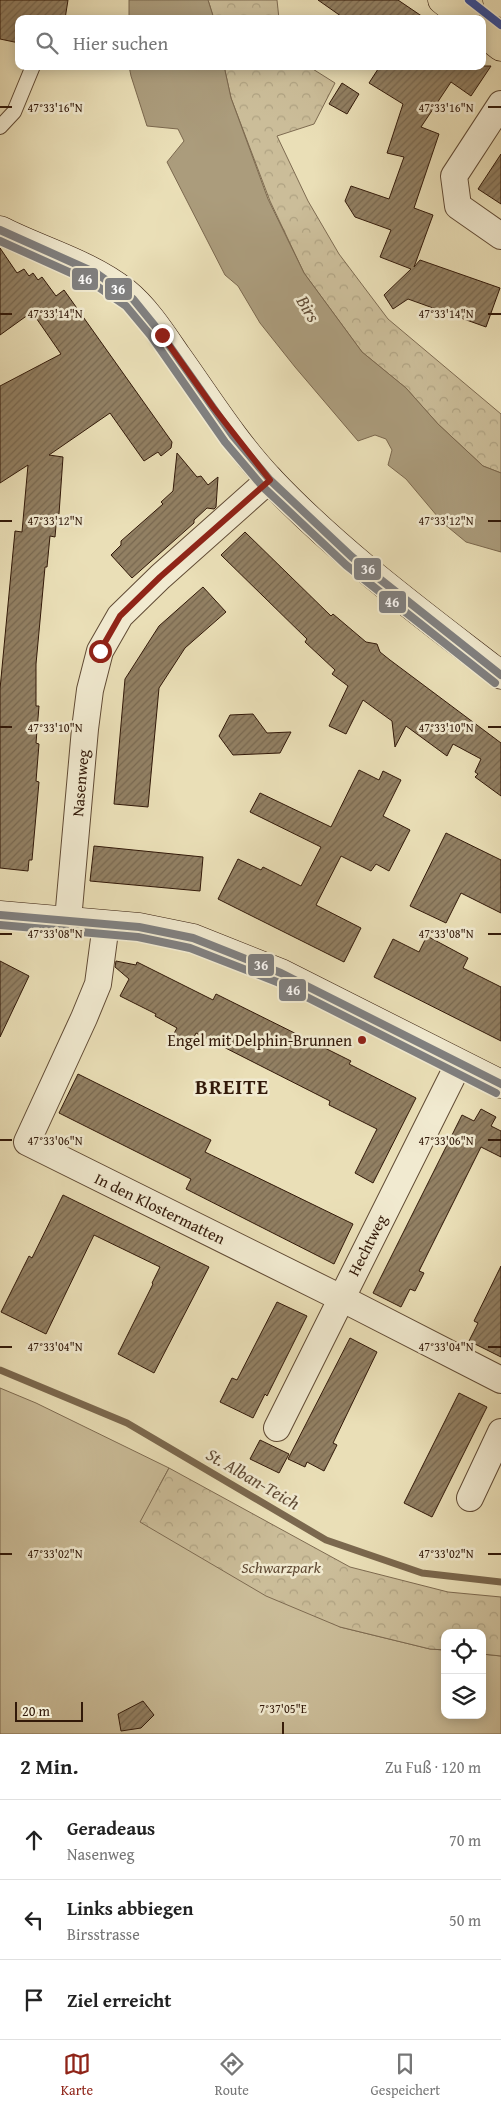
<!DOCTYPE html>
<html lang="de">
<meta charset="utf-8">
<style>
body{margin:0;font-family:"Gentium Book Plus",serif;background:#f2f2f2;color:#222}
.controls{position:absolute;right:15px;bottom:15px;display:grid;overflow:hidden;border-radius:10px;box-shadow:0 2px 12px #0003}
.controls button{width:45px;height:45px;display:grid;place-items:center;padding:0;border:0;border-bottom:1px solid #e0e0e0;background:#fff;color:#222;font:25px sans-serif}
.scale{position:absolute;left:15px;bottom:12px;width:68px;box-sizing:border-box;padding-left:5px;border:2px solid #321909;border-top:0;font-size:14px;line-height:18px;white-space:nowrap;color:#321909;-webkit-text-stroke:4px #f1ead0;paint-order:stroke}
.stop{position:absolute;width:15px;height:15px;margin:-11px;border:4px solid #8f2418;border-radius:50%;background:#fff}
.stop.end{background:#8f2418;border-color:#fff;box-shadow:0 1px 5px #0008}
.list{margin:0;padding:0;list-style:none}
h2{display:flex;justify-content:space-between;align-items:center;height:65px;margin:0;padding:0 20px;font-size:21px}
h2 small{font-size:16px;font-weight:400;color:#767676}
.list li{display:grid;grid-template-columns:32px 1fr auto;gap:15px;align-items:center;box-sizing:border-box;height:80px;padding:0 20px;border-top:1px solid #e0e0e0}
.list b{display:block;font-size:19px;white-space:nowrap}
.list p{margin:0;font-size:16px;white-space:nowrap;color:#767676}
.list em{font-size:16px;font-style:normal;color:#767676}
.icon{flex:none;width:28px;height:28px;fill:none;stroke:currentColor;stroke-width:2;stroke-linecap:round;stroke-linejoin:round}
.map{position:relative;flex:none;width:501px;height:1734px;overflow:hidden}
.search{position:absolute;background:#fff;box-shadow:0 2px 12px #0003;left:15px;right:15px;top:15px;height:55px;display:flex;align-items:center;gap:12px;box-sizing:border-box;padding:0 18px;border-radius:10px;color:#767676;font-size:19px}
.sheet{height:305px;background:#fff}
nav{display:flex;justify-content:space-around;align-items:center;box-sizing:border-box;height:70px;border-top:1px solid #e0e0e0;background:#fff;font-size:14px;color:#767676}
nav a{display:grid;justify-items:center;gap:2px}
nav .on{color:#8f2418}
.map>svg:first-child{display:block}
</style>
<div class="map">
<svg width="501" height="1734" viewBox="0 0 501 1734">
<defs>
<pattern id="forest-crowns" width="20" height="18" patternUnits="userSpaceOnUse" patternTransform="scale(1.25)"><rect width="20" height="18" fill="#cbbd99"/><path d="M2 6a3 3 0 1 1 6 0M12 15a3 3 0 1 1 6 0" fill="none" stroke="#afa282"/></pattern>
<pattern id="building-hatch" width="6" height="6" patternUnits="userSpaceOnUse" patternTransform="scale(1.25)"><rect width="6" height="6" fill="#928063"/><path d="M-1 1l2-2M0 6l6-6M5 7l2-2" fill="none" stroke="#786850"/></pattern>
</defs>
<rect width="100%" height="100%" fill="#eadfb7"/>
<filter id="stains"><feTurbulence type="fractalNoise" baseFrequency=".004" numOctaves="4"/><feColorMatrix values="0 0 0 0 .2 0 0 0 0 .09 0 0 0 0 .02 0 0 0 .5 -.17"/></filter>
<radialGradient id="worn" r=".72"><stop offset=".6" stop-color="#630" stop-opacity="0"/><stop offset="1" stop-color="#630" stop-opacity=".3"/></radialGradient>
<path fill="#cbbd99" stroke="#7e6b51" d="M0 1388 36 1403 169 1468 156 1492 340 1627 430 1649 445 1650V1715H482V1654L501 1656V1734H0Z"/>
<g fill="url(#forest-crowns)" stroke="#7e6b51">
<path d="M208 0H277L279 19H214Z"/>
<path d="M224 66H308L335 83 314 124 277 136 308 201 339 254 388 319 501 414V473L483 466 438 424 406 388 362 352 304 273 270 201 231 98Z"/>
<path d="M169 1468 350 1567 448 1592 501 1597V1656L482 1654V1633H445V1650L430 1649 340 1627 266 1596 140 1522Z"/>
</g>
<g fill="#ab9c7c" stroke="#7b684e">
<path d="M129 0H208L214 19H126L129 16Z"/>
<path d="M129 66H224L231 98 268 199 304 273 362 352 406 388 438 424 483 466 501 473V552L466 542 443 523 406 479 388 465 392 450 386 439 375 435 358 441 295 367 260 323 238 286 225 275 167 162 184 141 178 129 147 126 131 76Z"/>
</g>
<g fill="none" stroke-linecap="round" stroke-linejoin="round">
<path stroke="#7b684e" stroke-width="7" d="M0 1370 127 1423 326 1540 422 1573 501 1582"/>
</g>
<g fill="url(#building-hatch)" stroke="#321909">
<path d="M0 0H68L65 19H19V43L0 39Z"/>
<path d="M318 0H398L426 19H345Z"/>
<path d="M380 66H491L471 96 451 82 421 127 439 134 414 208 433 215 414 267 420 260 500 288 486 327 408 299 393 309 384 295 411 269 380 257 391 230 355 217 345 201 351 186 389 199 404 157 387 153 403 104 369 83Z"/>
<path d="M342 83 359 94 347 114 329 104Z"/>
<path d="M501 154V204L478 189Z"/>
<path d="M0 248 17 273 24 269 29 276 33 273 38 280 42 277 56 296 64 290 172 442 171 448 161 456 158 452 144 461 110 413 49 455 63 457 59 514H57L55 537 50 536 47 567H45L36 664V706H39L36 743 39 744 36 781 39 782 32 860H29L28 871 0 868V689L15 531 22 532 28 465 0 483V386L61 354 32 312 0 335Z"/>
<path d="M177 453 197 477 201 476 208 485 218 477 216 507 214 509 207 508 194 520V523L132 578 111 555 121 545V541L163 504 161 502 173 491Z"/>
<path d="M245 532 331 616 333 614 366 642 377 644 380 652 390 660 501 743V796L475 777 478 774 475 772 481 759 453 744 447 756 406 726 395 747 392 721 363 700 346 734 329 726 348 686 332 674 335 670 305 642 307 639 221 555Z"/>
<path d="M203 587 226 612 185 648 159 688 148 807 114 804 125 679 159 626Z"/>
<path d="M253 714 267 733 291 732 280 753 233 755 219 736 230 715Z"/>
<path d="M359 770 379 780 383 771 401 780 383 816 410 830 389 871 376 864 371 871 341 856 316 905 361 928 344 962 218 899 238 859 261 870 263 867 301 886 321 847 250 812 260 793 331 827Z"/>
<path d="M446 833 501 860V913L461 893 446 923 410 906Z"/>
<path d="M94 846 203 857 200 891 90 881Z"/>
<path d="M427 936 468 958 463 968 501 987V1041L374 977 393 939 419 952Z"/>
<path d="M0 961 29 976 0 1037Z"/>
<path d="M116 961 136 965 137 962 213 1000 216 994 351 1061 349 1064 416 1098 373 1183 355 1173 377 1129 329 1105 330 1101 196 1033 190 1046 172 1037 177 1028 155 1016 156 1014 120 996 129 979 115 967Z"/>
<path d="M78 1074 211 1140 205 1152 353 1224 334 1264 186 1189 191 1179 59 1113Z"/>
<path d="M481 1109 496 1117 491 1126 501 1131V1157L481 1147 419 1271 424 1273 415 1291 410 1289 401 1307 373 1293 462 1115 474 1121Z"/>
<path d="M63 1195 209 1267 154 1373 118 1354 153 1284 152 1283 160 1267 94 1235 46 1334 1 1312 29 1256 32 1258Z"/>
<path d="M501 1266V1357L469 1341 478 1323 474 1321Z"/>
<path d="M277 1302 307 1316 267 1396 265 1394 253 1418 220 1402 232 1378 237 1380Z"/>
<path d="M350 1338 377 1352 333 1443 337 1445 324 1471 307 1462 305 1467 288 1459Z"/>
<path d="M459 1393 487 1407 432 1517 404 1503Z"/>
<path d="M260 1440 289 1454 279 1473 250 1459Z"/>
<path d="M143 1701 154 1715 141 1728 121 1731 118 1714Z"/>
</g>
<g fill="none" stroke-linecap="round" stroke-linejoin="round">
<g stroke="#604a34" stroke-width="16">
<path id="lane" d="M0 127 14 112 33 66"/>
</g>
<g stroke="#604a34" stroke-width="28">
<g id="street">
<path d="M501 104 454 176 458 206 501 236"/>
<path d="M68 920 85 729 90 690 100 651 120 616 160 577 270 479"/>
<path d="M106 924 98 984 84 1018 27 1142 341 1298 501 1380"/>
<path d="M277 1428 459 1063"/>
<path d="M470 1498 501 1432"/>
</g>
</g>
<g stroke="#321909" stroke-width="29">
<g id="secondary">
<path d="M0 230C41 251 88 263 125 292 146 309 162 334 177 356 207 398 235 443 270 480 339 553 421 613 501 675"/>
<path d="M0 915 139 927 193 938 281 973 501 1084"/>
</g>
</g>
<g stroke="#321909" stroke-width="29">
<g id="primary">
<path d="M442 0 466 19"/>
<path d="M497 0 501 3"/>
<path d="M482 32 501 47"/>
</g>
</g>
<use href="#lane" stroke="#f1ead0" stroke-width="14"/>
<use href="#street" stroke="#f1ead0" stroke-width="26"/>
<use href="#secondary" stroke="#f1ead0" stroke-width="28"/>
<use href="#primary" stroke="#eadfb7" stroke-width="28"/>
<g stroke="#f1ead0" stroke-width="11">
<g id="bus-1">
<path d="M0 230 96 273 133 299 159 331 233 436 270 480 352 557 501 675"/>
<path d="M0 915 139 927 193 938 281 973 501 1084"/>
</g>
</g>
<g stroke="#f1ead0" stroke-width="11">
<g id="bus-2">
<path d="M0 241 91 282 126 306 151 336 225 442 263 487 346 565 495 683"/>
<path d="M0 925 138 937 190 948 277 982 496 1093"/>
</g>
</g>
<use href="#bus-1" stroke="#808080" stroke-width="8"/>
<use href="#bus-2" stroke="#808080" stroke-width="8"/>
<g stroke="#f1ead0" stroke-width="11">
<path id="tram-1" d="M469 0 501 25"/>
</g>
<use href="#tram-1" stroke="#324ea1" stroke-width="8"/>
</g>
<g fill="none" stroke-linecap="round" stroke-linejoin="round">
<path stroke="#8f2418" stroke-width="6" d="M100 651 120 616 160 577 270 480 213 407 162 335"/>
</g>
<path fill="none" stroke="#321909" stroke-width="2" d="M0 107H12M488 107H501M0 314H12M488 314H501M0 521H12M488 521H501M0 727H12M488 727H501M0 934H12M488 934H501M0 1140H12M488 1140H501M0 1347H12M488 1347H501M0 1554H12M488 1554H501M283 1722V1734"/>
<circle fill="#8f2418" stroke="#f1ead0" stroke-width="2" cx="362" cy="1040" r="5"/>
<g text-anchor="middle" stroke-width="5" stroke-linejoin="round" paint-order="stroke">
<g font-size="16" fill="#321909" stroke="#f1ead0">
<text transform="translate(80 783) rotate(-85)" y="6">Nasenweg</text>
<text transform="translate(160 1208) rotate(26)" y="6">In den Klostermatten</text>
<text transform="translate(367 1245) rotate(-63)" y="6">Hechtweg</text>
</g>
<g font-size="16" fill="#321909" stroke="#f1ead0" text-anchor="end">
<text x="352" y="1046">Engel mit Delphin-Brunnen</text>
</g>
<g font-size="16" font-style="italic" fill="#604a34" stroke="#f1ead0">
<text x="281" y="1573">Schwarzpark</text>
</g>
<g font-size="18" font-style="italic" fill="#624d37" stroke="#f1ead0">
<text transform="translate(308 309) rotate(59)" y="6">Birs</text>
<text transform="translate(253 1479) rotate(30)" y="6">St. Alban-Teich</text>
</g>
<g font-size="21" font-weight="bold" letter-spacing="1" fill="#321909" stroke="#f1ead0">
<text x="232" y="1094">BREITE</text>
</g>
</g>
<g font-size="12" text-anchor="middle" fill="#321909" stroke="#f1ead0" stroke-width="5" stroke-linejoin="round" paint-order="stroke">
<text x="55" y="112">47°33'16"N</text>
<text x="446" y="112">47°33'16"N</text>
<text x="55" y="318">47°33'14"N</text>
<text x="446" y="318">47°33'14"N</text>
<text x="55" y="525">47°33'12"N</text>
<text x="446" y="525">47°33'12"N</text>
<text x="55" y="732">47°33'10"N</text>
<text x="446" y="732">47°33'10"N</text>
<text x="55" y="938">47°33'08"N</text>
<text x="446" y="938">47°33'08"N</text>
<text x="55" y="1145">47°33'06"N</text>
<text x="446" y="1145">47°33'06"N</text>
<text x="55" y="1351">47°33'04"N</text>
<text x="446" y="1351">47°33'04"N</text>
<text x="55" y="1558">47°33'02"N</text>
<text x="446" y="1558">47°33'02"N</text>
<text x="283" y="1713">7°37'05"E</text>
</g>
<g stroke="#f1ead0" stroke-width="2">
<rect x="71" y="267" width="28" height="24" rx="5" fill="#808080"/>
<rect x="104" y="277" width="29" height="24" rx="5" fill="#808080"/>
<rect x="353" y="557" width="29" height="24" rx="5" fill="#808080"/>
<rect x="378" y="590" width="29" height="24" rx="5" fill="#808080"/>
<rect x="247" y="953" width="28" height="24" rx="5" fill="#808080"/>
<rect x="278" y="978" width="29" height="24" rx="5" fill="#808080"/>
</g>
<g font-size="14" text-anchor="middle" font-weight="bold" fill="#fff">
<text x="85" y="284">46</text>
<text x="118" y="294">36</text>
<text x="368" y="574">36</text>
<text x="392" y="607">46</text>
<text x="261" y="970">36</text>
<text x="293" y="995">46</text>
</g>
<rect width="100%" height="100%" filter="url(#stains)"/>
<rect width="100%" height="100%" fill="url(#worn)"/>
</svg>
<div class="controls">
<button><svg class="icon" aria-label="locate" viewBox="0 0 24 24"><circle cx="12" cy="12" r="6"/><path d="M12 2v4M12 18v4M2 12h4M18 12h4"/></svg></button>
<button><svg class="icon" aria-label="layers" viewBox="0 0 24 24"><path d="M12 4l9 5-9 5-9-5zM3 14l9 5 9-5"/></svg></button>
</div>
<div class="scale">20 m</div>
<div class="stop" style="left:100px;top:651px"></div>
<div class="stop end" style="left:162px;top:335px"></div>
<div class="search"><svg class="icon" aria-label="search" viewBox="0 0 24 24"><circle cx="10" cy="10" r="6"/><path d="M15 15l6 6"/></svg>Hier suchen</div>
</div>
<section class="sheet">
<h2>2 Min.<small>Zu Fuß · 120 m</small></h2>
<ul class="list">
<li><svg class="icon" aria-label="ahead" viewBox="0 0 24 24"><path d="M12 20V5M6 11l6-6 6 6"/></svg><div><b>Geradeaus</b><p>Nasenweg</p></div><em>70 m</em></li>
<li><svg class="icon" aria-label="left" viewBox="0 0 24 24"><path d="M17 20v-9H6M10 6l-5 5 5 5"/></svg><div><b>Links abbiegen</b><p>Birsstrasse</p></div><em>50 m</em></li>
<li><svg class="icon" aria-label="arrive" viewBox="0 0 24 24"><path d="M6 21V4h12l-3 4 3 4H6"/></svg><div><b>Ziel erreicht</b></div></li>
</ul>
</section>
<nav>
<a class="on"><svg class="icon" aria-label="map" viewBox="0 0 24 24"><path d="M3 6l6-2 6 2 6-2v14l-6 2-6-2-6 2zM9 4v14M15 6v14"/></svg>Karte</a>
<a><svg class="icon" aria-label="directions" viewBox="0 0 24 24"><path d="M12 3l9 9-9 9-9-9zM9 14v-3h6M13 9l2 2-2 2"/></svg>Route</a>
<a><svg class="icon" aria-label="saved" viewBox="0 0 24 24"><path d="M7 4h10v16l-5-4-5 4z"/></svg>Gespeichert</a>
</nav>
